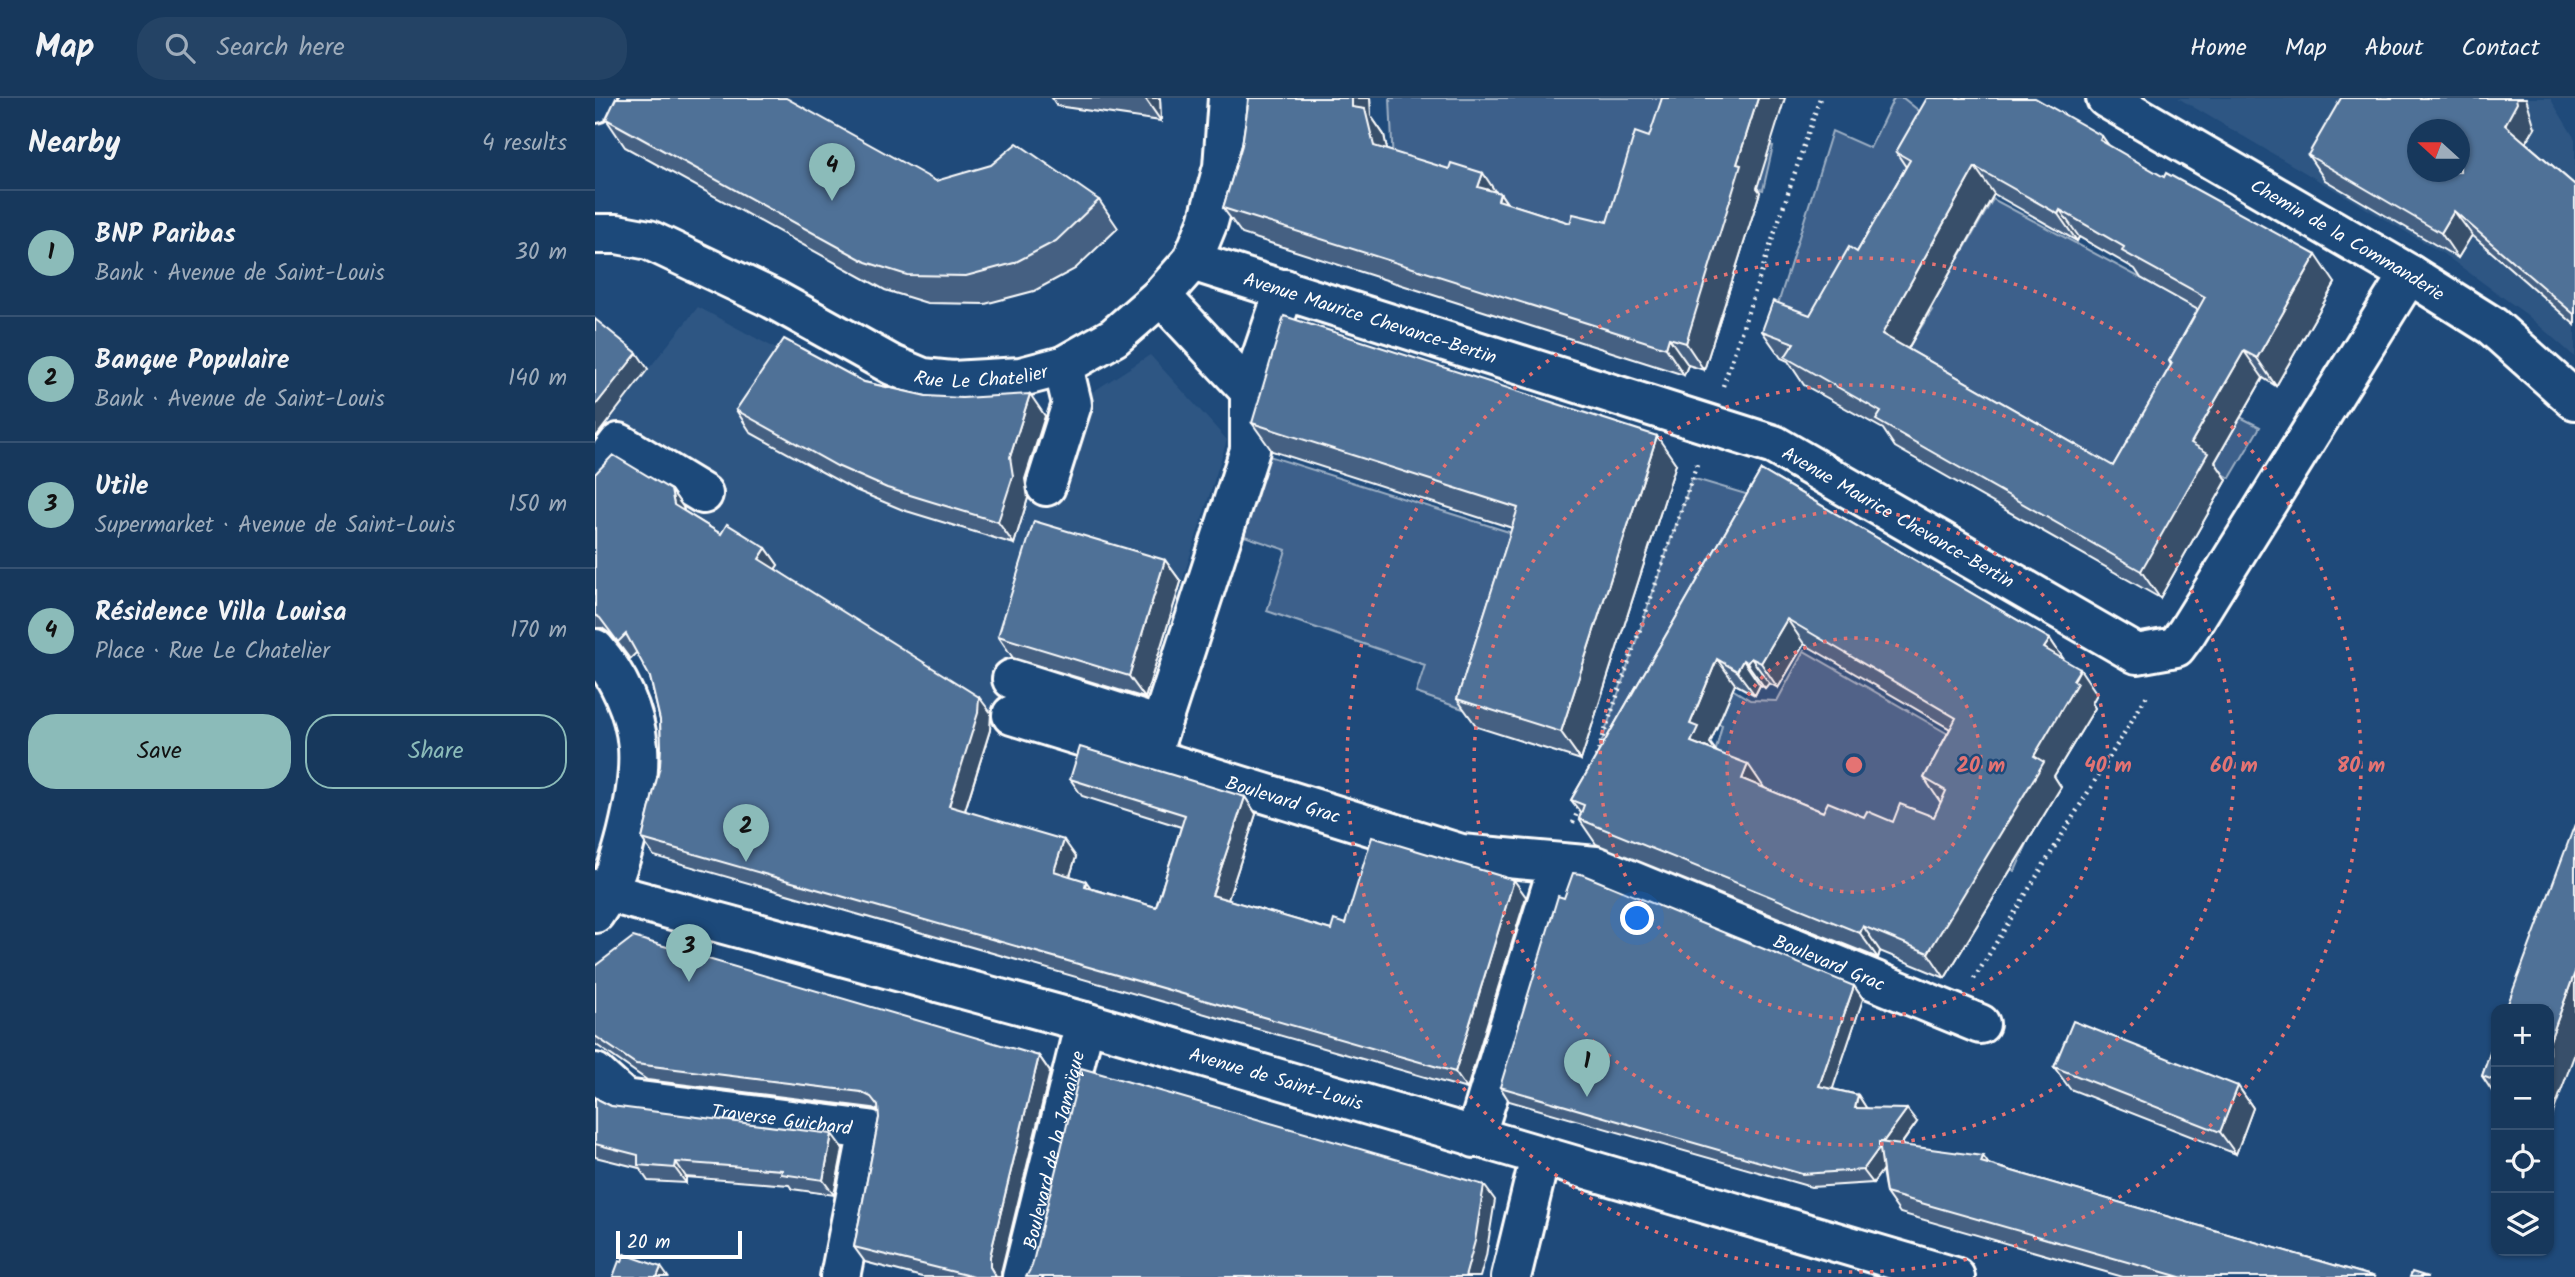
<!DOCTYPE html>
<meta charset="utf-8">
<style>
body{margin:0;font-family:Kalam,sans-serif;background:#244365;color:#f1f3f6}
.controls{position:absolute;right:21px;bottom:21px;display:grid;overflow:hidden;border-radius:14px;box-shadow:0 2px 5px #0004}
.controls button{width:63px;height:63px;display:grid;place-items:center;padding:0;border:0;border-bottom:2px solid #365272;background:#17385c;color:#f1f3f6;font:35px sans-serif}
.compass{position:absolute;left:1812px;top:21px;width:63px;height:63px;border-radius:50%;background:#17385c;box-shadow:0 2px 5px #0004;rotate:291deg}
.scale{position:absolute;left:21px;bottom:18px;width:126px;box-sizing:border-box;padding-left:7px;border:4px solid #fff;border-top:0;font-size:19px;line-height:24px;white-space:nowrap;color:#fff;-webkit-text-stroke:5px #1f4a7a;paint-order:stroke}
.you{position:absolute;left:1043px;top:821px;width:24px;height:24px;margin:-18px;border:5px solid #fff;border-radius:50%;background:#1a73e8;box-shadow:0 0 0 10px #1a73e833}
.badge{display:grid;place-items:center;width:46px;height:46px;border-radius:50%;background:#8bbbb9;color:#111;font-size:23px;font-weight:700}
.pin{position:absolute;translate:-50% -58px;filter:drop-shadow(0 2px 4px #0008)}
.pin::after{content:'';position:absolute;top:37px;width:24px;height:21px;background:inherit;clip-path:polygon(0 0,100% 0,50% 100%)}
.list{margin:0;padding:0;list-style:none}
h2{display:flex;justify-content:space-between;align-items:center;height:91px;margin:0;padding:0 28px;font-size:30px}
h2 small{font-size:23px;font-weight:400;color:#9eacbb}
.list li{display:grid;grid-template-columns:46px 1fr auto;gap:21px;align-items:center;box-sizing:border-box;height:126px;padding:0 28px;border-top:2px solid #365272}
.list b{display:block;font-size:26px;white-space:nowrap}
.list p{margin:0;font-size:23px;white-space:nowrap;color:#9eacbb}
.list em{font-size:23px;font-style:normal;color:#9eacbb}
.actions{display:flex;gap:14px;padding:21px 28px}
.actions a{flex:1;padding:16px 0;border:2px solid #8bbbb9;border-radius:28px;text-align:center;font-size:24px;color:#8bbbb9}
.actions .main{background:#8bbbb9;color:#111}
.icon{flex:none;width:38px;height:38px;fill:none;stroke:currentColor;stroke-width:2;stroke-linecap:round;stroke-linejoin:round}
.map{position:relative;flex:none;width:1980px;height:1179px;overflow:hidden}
header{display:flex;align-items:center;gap:42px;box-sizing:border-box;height:98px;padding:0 35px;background:#17385c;border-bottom:2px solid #365272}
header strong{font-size:33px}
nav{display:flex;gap:38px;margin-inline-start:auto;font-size:24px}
.search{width:490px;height:63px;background:#244365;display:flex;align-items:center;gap:18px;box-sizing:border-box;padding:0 24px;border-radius:28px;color:#9eacbb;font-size:26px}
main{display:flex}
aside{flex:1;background:#17385c}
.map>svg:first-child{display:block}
</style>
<header>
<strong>Map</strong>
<div class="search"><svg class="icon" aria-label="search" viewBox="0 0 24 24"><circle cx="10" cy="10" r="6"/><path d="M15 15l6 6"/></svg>Search here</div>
<nav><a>Home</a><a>Map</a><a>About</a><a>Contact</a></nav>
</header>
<main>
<aside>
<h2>Nearby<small>4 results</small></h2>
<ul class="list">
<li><span class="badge">1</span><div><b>BNP Paribas</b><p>Bank · Avenue de Saint-Louis</p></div><em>30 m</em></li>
<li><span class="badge">2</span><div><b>Banque Populaire</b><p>Bank · Avenue de Saint-Louis</p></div><em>140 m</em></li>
<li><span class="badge">3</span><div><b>Utile</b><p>Supermarket · Avenue de Saint-Louis</p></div><em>150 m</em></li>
<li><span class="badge">4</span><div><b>Résidence Villa Louisa</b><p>Place · Rue Le Chatelier</p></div><em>170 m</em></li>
</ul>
<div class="actions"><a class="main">Save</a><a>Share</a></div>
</aside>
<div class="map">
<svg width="1980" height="1179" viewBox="0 0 1980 1179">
<rect width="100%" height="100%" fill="#1f4a7a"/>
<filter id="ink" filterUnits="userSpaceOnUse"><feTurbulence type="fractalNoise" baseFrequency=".0143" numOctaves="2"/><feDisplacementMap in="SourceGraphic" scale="14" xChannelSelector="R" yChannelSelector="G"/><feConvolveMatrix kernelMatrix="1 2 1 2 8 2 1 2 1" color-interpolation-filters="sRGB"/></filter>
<g filter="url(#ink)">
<g fill="#2e5683" fill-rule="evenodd">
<path d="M1583 0H1955L1980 41V259L1931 216 1847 155ZM1822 32H1864V74H1822Z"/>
<path d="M103 209 284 306 382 323 460 318 555 257 632 342 540 631 408 589 375 694 0 459V338Z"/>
</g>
<g fill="#3c618b" stroke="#9eb0c5" stroke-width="2">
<path d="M795 0H1081L1076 18 1178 48 1168 92 1058 59 1036 146 798 68Z"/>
<path d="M1299 0H1308L1348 32 1309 126 1364 160 1398 101 1609 214 1591 292 1665 329 1635 380 1570 342 1535 391 1307 259 1337 212 1274 177 1234 244 1179 219 1237 33 1275 50Z"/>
<path d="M655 352 936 441 880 615 821 595 830 567 672 513 691 452 629 431Z"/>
<path d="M1097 380 1171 402 1088 561 1155 602 1182 603 1209 553 1374 648 1346 693 1432 746 1420 773 1323 717 1294 740 1135 683 1119 660 1127 627 1065 605 998 669Z"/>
</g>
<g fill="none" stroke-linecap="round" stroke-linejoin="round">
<g stroke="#fff" stroke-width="44">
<g id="minor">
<path id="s1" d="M1511 0 1814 176 1897 228 1980 302"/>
<path d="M0 5 3 0"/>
<path id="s2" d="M0 136H22L54 142 178 201 297 267 328 280 357 283 426 279 468 268 519 239 566 198 597 163 613 124 628 69 633 0"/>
<path id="s3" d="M597 163 1179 347 1542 556 1581 549 1592 534 1814 176"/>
<path d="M566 198 655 293"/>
<path d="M0 376 24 345 108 396"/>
<path d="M451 388 477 306 468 268"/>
<path d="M0 551C23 577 40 613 43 649 46 693 26 779 0 815"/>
<path d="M417 581 565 628"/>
<path id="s4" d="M417 617 866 756 1001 768 1385 926"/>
<path d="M555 660 655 352V293L690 191"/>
<path id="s5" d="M0 791 490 924 1360 1179"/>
<path id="s6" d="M0 975 29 1001 274 1032 245 1179"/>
<path d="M880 1040 964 765"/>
<path id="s7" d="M427 1179 490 924"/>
<path d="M916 1179 945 1059"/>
</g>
</g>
<g stroke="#fff" stroke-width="4.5" stroke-dasharray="2 5" stroke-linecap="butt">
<path d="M1128 288 1225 0"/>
<path d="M1001 659 1102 366"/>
<path d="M978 725 985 707"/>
<path d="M1379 881 1553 596"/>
</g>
<use href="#minor" stroke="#1f4a7a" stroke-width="38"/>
</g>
<g fill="#456182" stroke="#fff" stroke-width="2" fill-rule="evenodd">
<path d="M457 0H565L566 23 462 8Z"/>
<path d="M654 0H775L776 18 789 37 792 52 905 95 912 105 975 125 1012 124 1054 39 1162 90 1165 94 1109 272 1093 267 1089 277 647 136 628 110 647 47Z"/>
<path d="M11 21 341 83 504 102 523 130 480 171 439 193 390 206 332 205 290 192 30 49Z"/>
<path d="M1940 30 1931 45 1980 87V227L1877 137 1863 160 1730 82 1713 57Z"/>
<path d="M1507 38 1514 48 1740 185 1681 288 1668 280 1620 364 1632 382 1565 500 1300 349 1288 331 1209 287 1193 263 1186 260 1167 233 1215 217 1262 154 1311 69 1301 54ZM1399 96 1482 143 1484 139 1540 171 1546 180 1603 212 1574 263 1576 267 1518 368 1313 251Z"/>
<path d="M269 284 331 298 450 318 430 381 433 400 419 446 308 412 258 391 156 335 141 312Z"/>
<path d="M657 325 1081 366 986 662 882 629 862 601 917 430 677 353Z"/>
<path d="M1166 372 1455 541 1469 562 1502 596 1497 605 1500 610 1459 678 1466 689 1350 880 1285 853 1283 860 1001 746 984 721 986 715 976 702ZM1209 546 1355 631 1329 680 1346 705 1339 719 1298 724 1269 719 1228 714 1169 690 1121 653 1115 645 1140 586 1160 597 1165 587 1170 590 1174 585 1183 590Z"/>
<path d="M0 376 76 392 88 409 89 413 126 436 171 450 183 467 180 471 396 615 395 632 370 713 481 759 475 778 497 791 561 809 586 729 487 698 475 681 650 699 661 716 633 802 736 832 750 826 931 799 872 991 59 758 47 741 65 668 66 648 65 622 55 579 42 554 35 561 17 537 7 530H0Z"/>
<path d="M570 462 586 484 550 600 418 560 403 538Z"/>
<path d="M0 868 444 958 455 974 406 1174V1179H327L270 1164 259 1149 284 1020V1013L277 1010 52 982 0 946Z"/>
<path d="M1259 888 1268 901 1237 991 1263 997 1271 1010 1322 1024 1306 1047 1393 1066 1780 1179H1528L1305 1115 1291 1095 1287 1072 1278 1085 1216 1089 914 1003 905 989Z"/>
<path d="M1901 938V999L1887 978Z"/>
<path d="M1459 969 1643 988 1658 1010 1641 1056 1475 991Z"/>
<path d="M0 999 4 1002 16 1008 248 1051 239 1097 197 1091 194 1087 91 1079V1085L53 1083 44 1070 0 1059Z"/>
</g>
<g fill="#384f6a" stroke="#fff" stroke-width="2">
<path d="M550 0H565L566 23Z"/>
<path d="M757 0H775L776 18 789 37 797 74 779 48 757 9Z"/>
<path d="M1163 0H1190L1162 90 1165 94 1109 272 1091 245 1142 66Z"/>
<path d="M1921 0H1931L1940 30 1927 51 1910 27Z"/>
<path d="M1507 38 1526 65 1505 42Z"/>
<path d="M1380 69 1399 96 1306 263 1287 236Z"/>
<path d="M888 75 904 99 905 95 923 122 883 89Z"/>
<path d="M1465 112 1484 139 1482 143 1463 116Z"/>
<path d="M1859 113 1877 137 1863 160 1846 135Z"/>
<path d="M1721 157 1740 185 1681 288 1662 260Z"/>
<path d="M1074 240 1093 267 1089 277 1071 250Z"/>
<path d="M1649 253 1668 280 1620 364 1632 382 1565 500 1546 473 1596 345Z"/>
<path d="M42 255 53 271 0 340V308Z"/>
<path d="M435 296 450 318 430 381 433 400 419 446 403 424 415 359Z"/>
<path d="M1062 338 1081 366 986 662 966 634Z"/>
<path d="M76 392 88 409 91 424 79 407Z"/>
<path d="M171 450 183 467 176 477 164 461Z"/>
<path d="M570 462 586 484 550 600 534 578Z"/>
<path d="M1192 521 1209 546 1183 590 1166 565Z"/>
<path d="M1455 541 1472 566 1449 550Z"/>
<path d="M1156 560 1174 585 1170 590 1152 565Z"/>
<path d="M1122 561 1140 586 1115 645 1121 653 1096 644 1095 626Z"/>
<path d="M1148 562 1165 587 1160 597 1142 573Z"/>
<path d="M1485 571 1502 596 1497 605 1500 610 1459 678 1466 689 1350 880 1333 855 1439 658Z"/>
<path d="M384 599 396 615 395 632 366 725 354 708Z"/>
<path d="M1153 666 1170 691 1147 681Z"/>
<path d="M650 699 661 716 629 814 617 797Z"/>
<path d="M469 742 481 759 471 790 459 773Z"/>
<path d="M919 782 931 799 872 991 860 974Z"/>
<path d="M491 783 503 800 490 789Z"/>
<path d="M1268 828 1285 853 1283 860 1265 835Z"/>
<path d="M1980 874V955L1955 1023 1954 945Z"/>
<path d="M1259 888 1268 901 1234 1002 1224 988Z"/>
<path d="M444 958 455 974 406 1174V1179H401L395 1169V1158Z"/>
<path d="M1643 988 1658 1010 1641 1056 1625 1034Z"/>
<path d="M1263 997 1272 1011 1260 1010Z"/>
<path d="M1312 1011 1322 1024 1278 1085 1268 1072Z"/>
<path d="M237 1036 248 1051 239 1097 228 1082Z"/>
<path d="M1388 1058 1402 1078 1386 1064Z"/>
<path d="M81 1064 91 1079V1085L80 1070Z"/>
<path d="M889 1087 900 1102 891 1158 885 1179H870Z"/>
<path d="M66 1169 73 1179H62Z"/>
</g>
<g fill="#507197" stroke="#fff" stroke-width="2" fill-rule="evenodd">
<path d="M21 0H191L341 83 396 67 422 45 504 102 461 143 419 165 371 178 312 177 271 164 11 21Z"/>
<path d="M654 0H757V9L770 11 779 48 854 71 856 65 888 75 883 89 905 95 903 102 975 125 978 116 1012 124 1040 34 1054 39 1067 0H1163L1142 66 1146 67 1091 245 1074 240 1071 250 628 110 647 47Z"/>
<path d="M1332 0H1440L1507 38 1505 42 1569 79 1571 75 1721 157 1662 260 1649 253 1596 345 1613 355 1546 473 1281 322 1286 314 1190 259 1199 245 1167 233 1178 203 1215 217 1254 149 1262 154 1315 62 1301 54ZM1380 69 1463 116 1465 112 1529 149 1527 153 1610 199 1574 263 1577 265 1518 368 1287 236Z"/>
<path d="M1746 0H1921L1922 5 1910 27 1980 87V217L1859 113 1846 135 1713 57ZM1823 32H1865V74H1823Z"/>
<path d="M689 218 1062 338 966 634 862 601 923 410 657 325Z"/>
<path d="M0 221 42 255 0 308Z"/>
<path d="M189 241 269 284 331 298 367 300 435 296 415 359 418 378 403 424 292 390 242 368 141 312Z"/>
<path d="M18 357 76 392 79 407 126 436 132 426 171 450 164 461 384 599 383 615 354 708 469 742 459 773 491 783 490 789 561 809 590 717 475 681 485 649 650 699 617 797 736 832 739 822 750 826 777 739 919 782 860 974 47 741 65 668 66 648 65 622 55 579 31 536 23 544 5 520 0 517V376Z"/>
<path d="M1166 372 1455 541 1449 550 1485 571 1478 582 1482 585 1439 658 1449 664 1333 855 1268 828 1265 835 984 721 989 707 976 702ZM1192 521 1361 620 1329 680 1351 693 1339 719 1305 706 1298 724 1272 713 1269 719 1233 704 1228 714 1147 681 1153 666 1096 644 1103 629 1095 626 1122 561 1142 573 1148 562 1152 565 1156 560 1166 565Z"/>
<path d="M439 423 570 462 534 578 403 538Z"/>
<path d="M1980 726V874L1954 945V911H1911Z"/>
<path d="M978 775 986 776 1259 888 1224 988 1263 997 1260 1010 1312 1011 1288 1044H1284V1050L1268 1072 1207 1076 905 989 963 798 969 800Z"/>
<path d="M38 839 444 958 395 1158V1169L401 1179H379L259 1149 284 1020 283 1008 276 999 266 994 41 966 0 938V868Z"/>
<path d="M1478 923 1643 988 1625 1034 1459 969Z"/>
<path d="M1901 938V983L1887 978Z"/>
<path d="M486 970 889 1087 880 1143 870 1179H431L437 1168Z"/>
<path d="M0 999 4 1002 16 1008 237 1036 228 1082 186 1076 187 1072 81 1064 80 1070 43 1067V1057L0 1046Z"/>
<path d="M1284 1044 1388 1058 1386 1064 1780 1179H1585L1291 1095Z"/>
<path d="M29 1156 66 1169 62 1179H18L24 1163 27 1164Z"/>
<path d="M1817 1174 1833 1179H1815Z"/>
</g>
</g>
<circle cx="1259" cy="667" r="127" fill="#e47373" fill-opacity=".12"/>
<g fill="none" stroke="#e47373" stroke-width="3.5" stroke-dasharray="3.5 7">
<circle cx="1259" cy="667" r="127"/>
<circle cx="1259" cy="667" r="254"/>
<circle cx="1259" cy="667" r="380"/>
<circle cx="1259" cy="667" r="507"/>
</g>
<g text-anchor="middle" stroke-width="5" stroke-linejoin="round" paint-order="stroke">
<g font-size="19" fill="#fff" stroke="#1f4a7a">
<text dy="7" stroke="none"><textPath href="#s1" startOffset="280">Chemin de la Commanderie</textPath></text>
<text dy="7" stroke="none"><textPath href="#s3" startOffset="187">Avenue Maurice Chevance-Bertin</textPath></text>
<text dy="7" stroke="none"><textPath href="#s2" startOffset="420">Rue Le Chatelier</textPath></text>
<text dy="7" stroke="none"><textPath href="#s3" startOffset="754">Avenue Maurice Chevance-Bertin</textPath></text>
<text dy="7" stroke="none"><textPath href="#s4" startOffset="284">Boulevard Grac</textPath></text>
<text dy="7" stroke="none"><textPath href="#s4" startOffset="858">Boulevard Grac</textPath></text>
<text dy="7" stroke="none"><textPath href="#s5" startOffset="707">Avenue de Saint-Louis</textPath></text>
<text dy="7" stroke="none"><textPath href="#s6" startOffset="198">Traverse Guichard</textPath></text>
<text dy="7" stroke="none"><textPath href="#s7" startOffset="131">Boulevard de la Jamaïque</textPath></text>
</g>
</g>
<circle cx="1259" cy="667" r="10" fill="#e47373" stroke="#1f4a7a" stroke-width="3.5"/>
<g font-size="21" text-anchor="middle" font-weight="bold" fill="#e47373" stroke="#1f4a7a" stroke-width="5" stroke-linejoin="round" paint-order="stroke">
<text x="1386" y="674">20 m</text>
<text x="1513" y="674">40 m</text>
<text x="1639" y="674">60 m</text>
<text x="1766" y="674">80 m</text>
</g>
</svg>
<div class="controls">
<button>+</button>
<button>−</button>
<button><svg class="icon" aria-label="locate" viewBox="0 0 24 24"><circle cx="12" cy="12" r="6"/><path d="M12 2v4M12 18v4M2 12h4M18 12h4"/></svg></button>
<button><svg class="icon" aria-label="layers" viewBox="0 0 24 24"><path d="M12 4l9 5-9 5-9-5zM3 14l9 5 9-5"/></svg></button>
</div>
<svg class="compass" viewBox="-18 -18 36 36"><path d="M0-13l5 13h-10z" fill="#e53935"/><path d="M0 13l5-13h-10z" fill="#9eacbb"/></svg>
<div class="scale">20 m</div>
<div class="you"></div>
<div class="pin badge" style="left:992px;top:999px">1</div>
<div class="pin badge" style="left:151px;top:764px">2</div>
<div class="pin badge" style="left:94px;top:884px">3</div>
<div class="pin badge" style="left:237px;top:103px">4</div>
</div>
</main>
